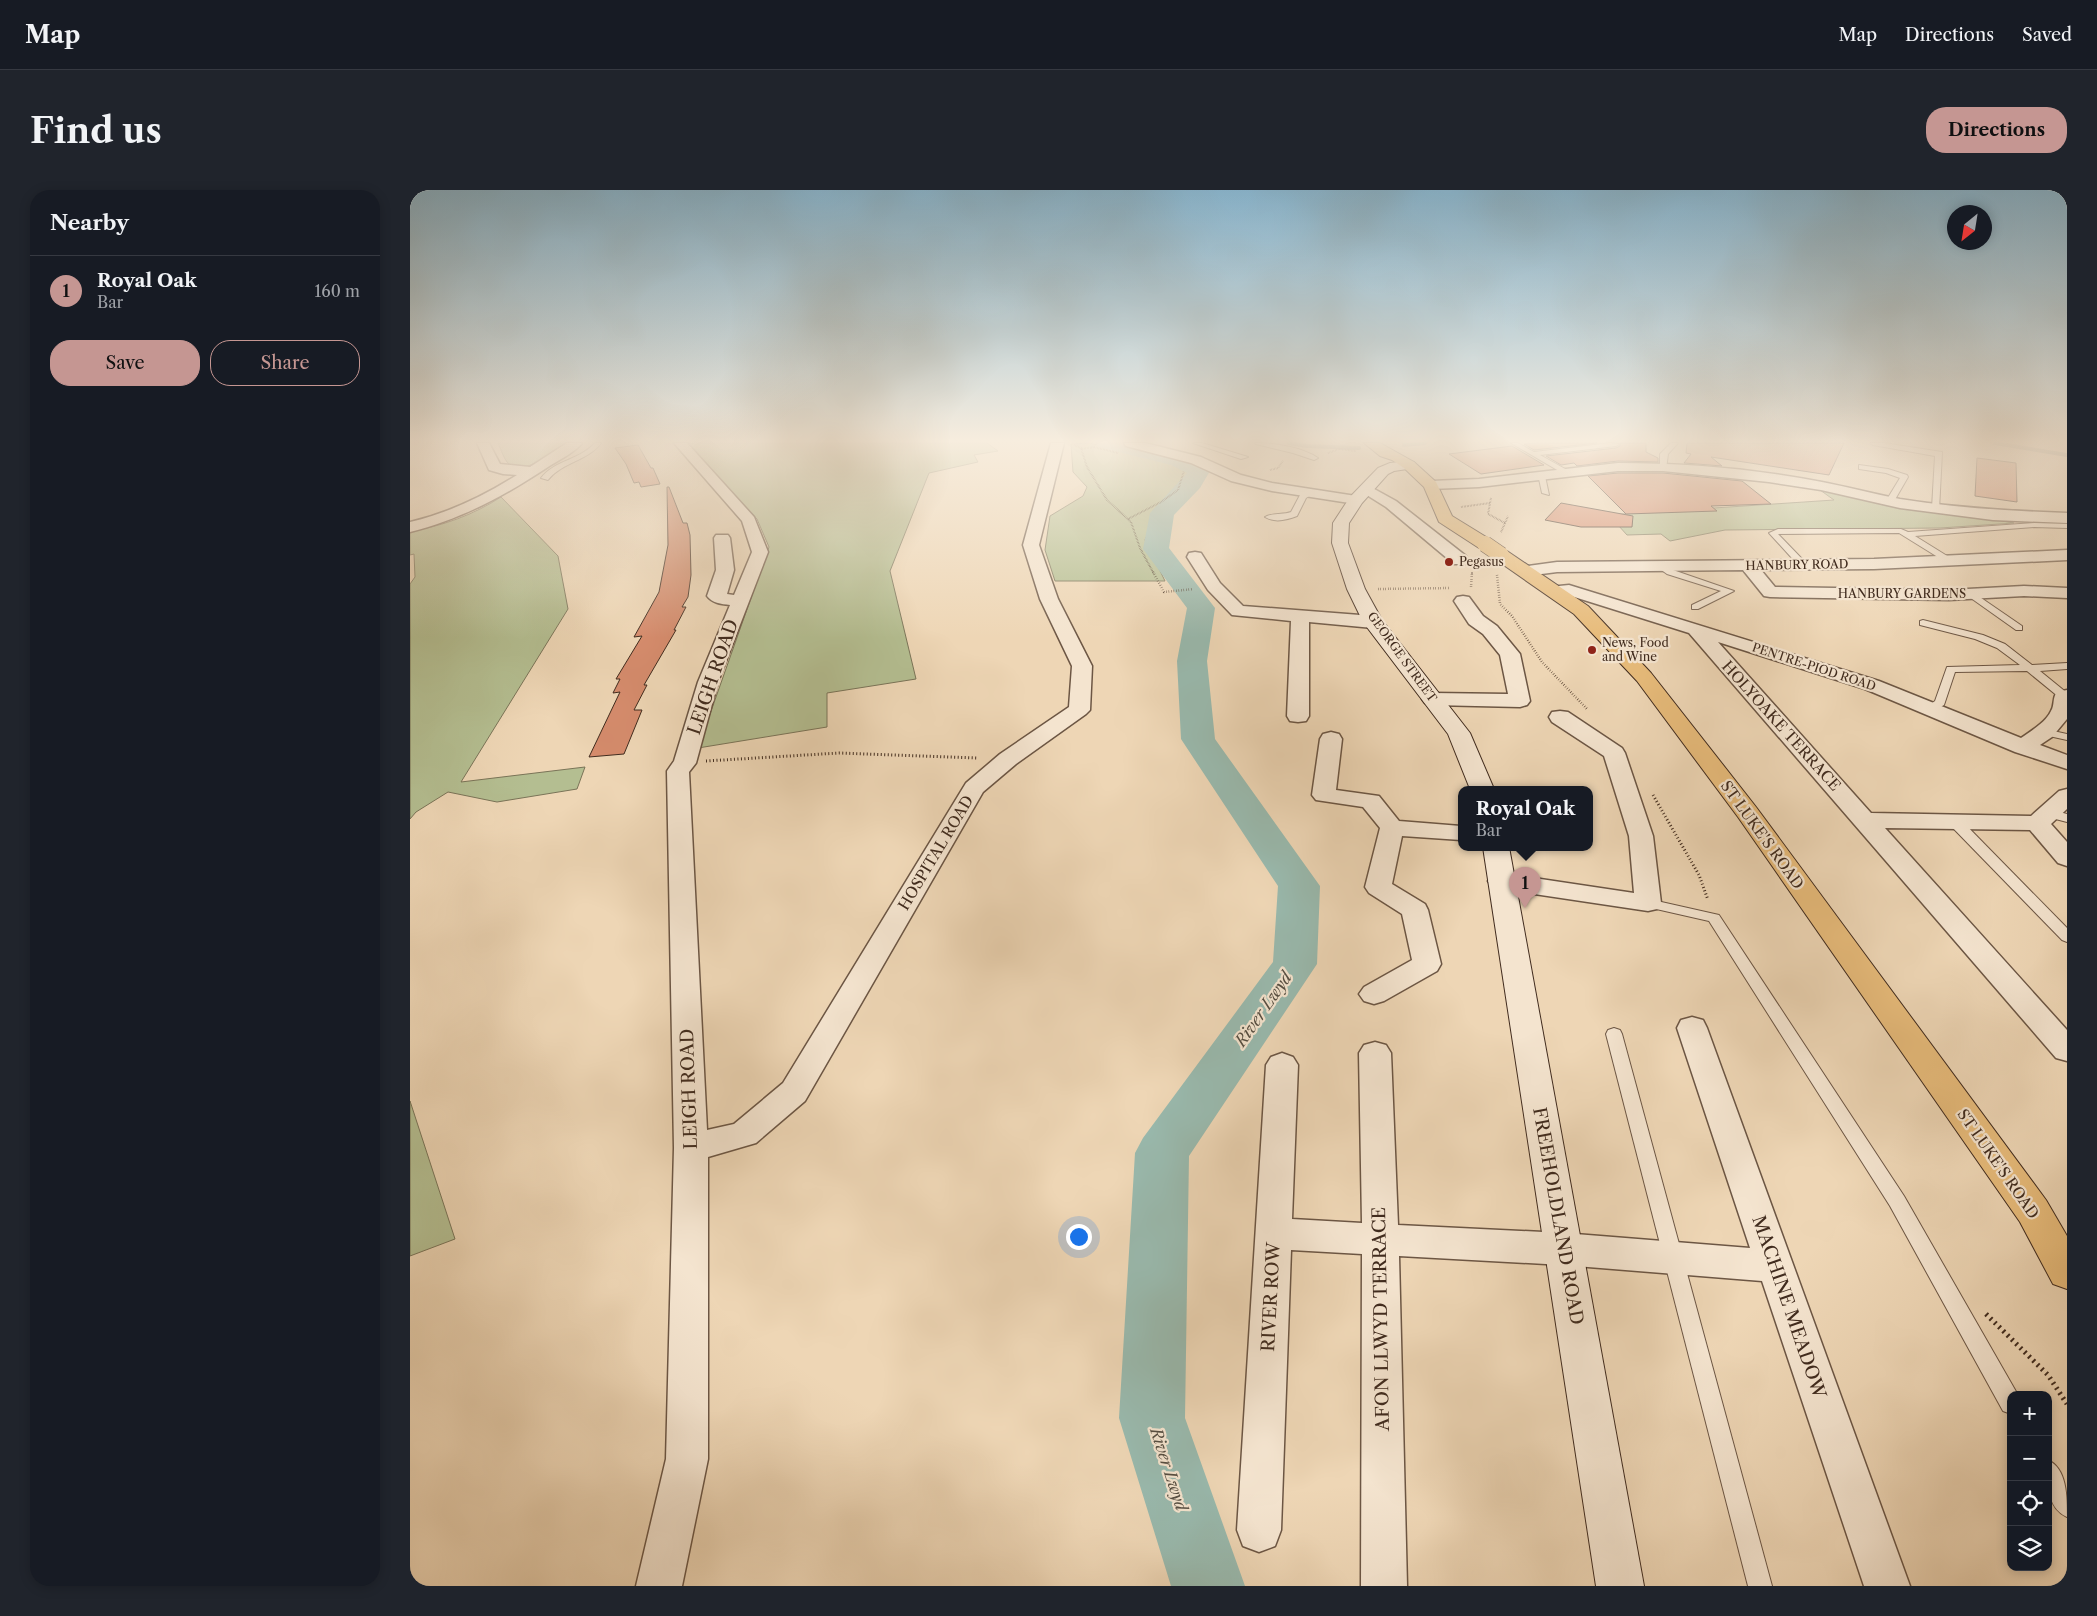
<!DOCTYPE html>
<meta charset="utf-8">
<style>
body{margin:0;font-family:"Libre Caslon Text",serif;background:#20242c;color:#f1f3f6}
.controls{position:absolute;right:15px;bottom:15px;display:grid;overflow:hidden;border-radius:10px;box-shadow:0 2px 12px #0003}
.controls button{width:45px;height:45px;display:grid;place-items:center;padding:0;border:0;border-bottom:1px solid #363941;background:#171b24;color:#f1f3f6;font:25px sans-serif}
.compass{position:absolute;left:1537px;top:15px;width:45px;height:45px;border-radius:50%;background:#171b24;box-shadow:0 2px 12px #0003;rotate:210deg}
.you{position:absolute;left:668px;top:1046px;width:18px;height:18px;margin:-12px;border:4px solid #fff;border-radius:50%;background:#1a73e8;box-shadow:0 0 0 8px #1a73e833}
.badge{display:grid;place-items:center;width:32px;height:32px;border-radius:50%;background:#c59692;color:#111;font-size:16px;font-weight:700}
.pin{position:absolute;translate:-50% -41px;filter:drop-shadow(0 1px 2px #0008)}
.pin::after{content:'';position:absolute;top:26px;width:18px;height:15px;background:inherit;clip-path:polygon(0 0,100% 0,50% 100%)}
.popup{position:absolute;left:1048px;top:596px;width:135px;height:65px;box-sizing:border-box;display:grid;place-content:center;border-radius:10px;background:#171b24;filter:drop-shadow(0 1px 4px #0005);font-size:16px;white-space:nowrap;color:#9ea1a6}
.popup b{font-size:19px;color:#f1f3f6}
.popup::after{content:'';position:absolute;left:50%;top:100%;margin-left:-10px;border:10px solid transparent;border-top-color:#171b24}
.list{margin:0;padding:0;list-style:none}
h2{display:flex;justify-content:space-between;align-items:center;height:65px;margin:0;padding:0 20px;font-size:21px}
h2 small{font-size:16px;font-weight:400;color:#9ea1a6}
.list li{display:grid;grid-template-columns:32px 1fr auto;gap:15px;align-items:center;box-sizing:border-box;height:70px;padding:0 20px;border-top:1px solid #363941}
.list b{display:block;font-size:19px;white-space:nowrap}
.list p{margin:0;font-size:16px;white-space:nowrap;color:#9ea1a6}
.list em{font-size:16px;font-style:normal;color:#9ea1a6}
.actions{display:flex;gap:10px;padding:15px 20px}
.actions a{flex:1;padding:11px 0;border:1px solid #c59692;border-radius:20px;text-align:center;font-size:18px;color:#c59692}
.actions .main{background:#c59692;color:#111}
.icon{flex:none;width:28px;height:28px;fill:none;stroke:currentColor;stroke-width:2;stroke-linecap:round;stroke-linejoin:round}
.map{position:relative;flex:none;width:1657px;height:1396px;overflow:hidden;border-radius:20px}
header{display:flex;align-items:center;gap:30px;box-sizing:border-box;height:70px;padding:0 25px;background:#171b24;border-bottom:1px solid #363941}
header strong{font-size:24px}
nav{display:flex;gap:28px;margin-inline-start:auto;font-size:18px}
.intro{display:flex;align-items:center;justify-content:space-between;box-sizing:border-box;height:120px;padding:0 30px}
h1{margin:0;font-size:35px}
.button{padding:12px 22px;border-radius:20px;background:#c59692;color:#111;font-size:18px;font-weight:700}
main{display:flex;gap:30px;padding:0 30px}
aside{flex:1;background:#171b24;border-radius:20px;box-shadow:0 2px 12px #0003}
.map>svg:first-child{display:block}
</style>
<header>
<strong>Map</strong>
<nav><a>Map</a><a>Directions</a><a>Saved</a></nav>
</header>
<div class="intro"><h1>Find us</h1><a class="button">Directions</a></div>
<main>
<aside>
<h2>Nearby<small></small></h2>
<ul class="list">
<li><span class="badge">1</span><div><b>Royal Oak</b><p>Bar</p></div><em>160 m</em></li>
</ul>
<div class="actions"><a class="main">Save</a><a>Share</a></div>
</aside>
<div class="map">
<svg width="1657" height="1396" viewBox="0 0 1657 1396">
<rect width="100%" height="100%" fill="#eed6b5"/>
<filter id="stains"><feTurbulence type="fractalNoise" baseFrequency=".004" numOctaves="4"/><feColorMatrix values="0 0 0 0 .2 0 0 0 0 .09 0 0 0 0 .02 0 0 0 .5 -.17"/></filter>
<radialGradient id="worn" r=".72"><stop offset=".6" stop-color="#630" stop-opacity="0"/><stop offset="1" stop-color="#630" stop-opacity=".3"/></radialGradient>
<g fill="#b4be91" stroke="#7a7458">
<path d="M88 253H157C146 260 113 287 99 274 94 270 91 259 88 253Z"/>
<path d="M276 253H577L588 261 564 265 568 272 519 283 480 381 506 489 417 503V537L288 558 359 357 347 329Z"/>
<path d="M679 253 773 275 781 282 771 300 748 320 735 350 755 391H645L635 360 640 326 673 306 677 297 663 282 661 254Z"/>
<path d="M1410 300 1604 333 1530 338 1315 340 1260 351 1251 344 1217 345 1199 325 1424 310Z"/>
<path d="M91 307 148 366 158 419 51 592 175 577 167 599 87 612 38 602 6 622 0 629V394L5 387 4 364 0 365V341C31 337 65 324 91 307Z"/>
<path d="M0 911 45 1049 0 1066Z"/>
</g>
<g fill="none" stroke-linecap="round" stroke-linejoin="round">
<g stroke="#758074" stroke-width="4">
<path d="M879 253 897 256 949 258"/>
<path d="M1585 253 1657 265"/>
<path d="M994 255 1015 253"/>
</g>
<path fill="#99b9ad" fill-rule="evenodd" d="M686 253C697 253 709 252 721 253 739 254 790 266 800 281L790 298 764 325 759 358 805 418 797 471 805 549 910 696 907 774 779 966 775 1228 835 1396H761L709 1228 725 963 733 948 863 772 868 696 771 549 767 471 777 418 733 359 740 323 777 283 761 275 689 257Z"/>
</g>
<g fill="#d68c6d" stroke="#402b1e">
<path d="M1127 253H1187L1124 260 1114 254Z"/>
<path d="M1210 253H1236V262L1248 268V272L1208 271 1167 276 1164 273 1151 275 1136 266 1206 258 1210 256Z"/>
<path d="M1277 253H1434L1419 285 1301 267 1312 276 1274 273 1281 264 1276 263Z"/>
<path d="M228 255 241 278H243L250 294 231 297 229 292 224 293 216 274 205 258Z"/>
<path d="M1102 256 1134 275 1071 284 1039 264Z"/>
<path d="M1567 268 1606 273 1607 312 1565 306Z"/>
<path d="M1208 283H1253L1332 291 1361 314 1301 316 1307 321 1216 324 1178 286Z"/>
<path d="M257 297H259L273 333H277L280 345 281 385 278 407 272 417H276L264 440H266L234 495H237L224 520H232L214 564 179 567 210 502 203 503 210 489H206L232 446 224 447 249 402 258 355Z"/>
<path d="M1151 313 1223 326 1222 337H1171L1135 330Z"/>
</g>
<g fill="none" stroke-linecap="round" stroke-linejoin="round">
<g stroke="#6c5644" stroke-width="2">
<g id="service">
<path d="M185 253H191C178 271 152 272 138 290L131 288C145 270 170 270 185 253Z"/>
<path d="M783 253H792L838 267 831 269Z"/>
<path d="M845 253C864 253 892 257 908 268L904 270 883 263 846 254Z"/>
<path d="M1101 253H1108L1124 262 1200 253 1209 254 1206 256 1130 265 1157 280V284H1154Z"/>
<path d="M1261 253H1268L1258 264 1256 279H1250V264Z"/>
<path d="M1460 253H1474L1532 262 1529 320 1522 318 1525 266 1463 255Z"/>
<path d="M1449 275 1478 279 1497 285 1498 287 1483 313 1476 311 1490 288 1476 283 1449 279Z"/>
<path d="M1128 284 1135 286 1139 305 1132 303Z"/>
<path d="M900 301 904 303 896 308 887 326C876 330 865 333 855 327 861 323 873 325 881 322L890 305Z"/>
<path d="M1624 333 1657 334V338L1624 337 1505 346 1542 369 1543 371 1539 374 1489 343 1368 344 1396 373 1397 375 1393 378 1390 377 1359 343 1368 339H1491L1498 342Z"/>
<path d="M1250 373 1263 380 1324 401 1288 419H1282V415L1311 401 1257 384 1246 376Z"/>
<path d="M1561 401 1612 436V440H1606L1558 406V402Z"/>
<path d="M1513 430 1573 445 1595 454 1622 475 1657 473V479L1630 481 1657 503V509L1650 508 1617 481 1545 482 1534 515 1525 520H1517L1515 518 1525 511 1537 477 1610 475 1587 458 1565 449 1510 435V431Z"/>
<path d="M1634 539 1657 544V550L1630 544 1628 542Z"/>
<path d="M1638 619 1657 624V632L1634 626 1632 623Z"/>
<path d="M1545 628 1550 629 1657 738V752L1652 750 1540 635 1539 632Z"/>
<path d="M1238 709 1309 725 1494 1006 1608 1205H1601V1224L1593 1221 1480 1016 1299 731 1233 716 1231 713 1233 710Z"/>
<path d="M1204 838 1210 840 1212 844 1362 1396H1338L1196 844 1198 840Z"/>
<path d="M1638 1270C1657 1279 1657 1306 1657 1327 1635 1317 1638 1290 1638 1270Z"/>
</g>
</g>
<g stroke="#6c5644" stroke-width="3">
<g id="minor">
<path d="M67 253H79L90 274 120 277 157 253H172C165 262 151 269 141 275 96 305 52 329 0 342V332C39 323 74 306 107 285L93 284 79 280Z"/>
<path d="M264 253H277L344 327 358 362 308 492 286 573 279 582 297 940 324 934 373 893 556 593 590 564 659 517 662 476 630 409 613 355 641 253H654L629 355 648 409 682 476 680 520 676 524 606 574 573 602 395 911 346 953 298 967V1269L272 1396H226L256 1269 264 958 257 581 264 571 288 492 320 415C311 414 302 413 297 406L306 380 304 348 306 345H318L320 348 324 380 317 404 324 405 342 362 332 331Z"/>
<path d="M714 253H735L791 267 831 285 862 293 946 306 951 307 953 310 951 313 946 314 862 301 821 291 781 273 716 256Z"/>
<path d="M1208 273C1276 273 1346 279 1412 292 1438 297 1464 304 1490 309 1546 318 1601 321 1657 323V333L1583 330 1490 318 1411 300 1359 292 1253 281H1208L1069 297 1021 299 1016 298 1014 295 1016 292 1021 291 1069 289Z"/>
<path d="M957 295 986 311 1056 366 1058 370 1056 374H1044L976 317 952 302 950 299 952 296Z"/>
<path d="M1657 360V370L1464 379 1351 380 1365 397 1539 400 1614 396 1657 398V408L1614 406 1539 410 1360 407 1354 406 1333 380 1147 382 1116 386 1110 385 1107 381 1110 377 1147 372 1464 369Z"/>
<path d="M785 362 791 363 810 393 833 416 963 426 970 428 972 432 970 436 963 438 899 432V526L896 531 888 532 880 531 877 526 881 431 822 425 798 400 777 367 779 363Z"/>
<path d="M1159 395 1469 491 1611 548C1621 541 1636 532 1641 521 1645 515 1642 508 1647 502L1657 500V529L1642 547 1630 555 1657 565V579L1605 562 1455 499 1308 452 1461 623 1621 626 1649 601 1657 599V619L1641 634 1657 652V676L1648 673 1620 640 1475 638 1657 840V871L1646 868 1279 443 1158 405H1139L1136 401 1139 397Z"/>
<path d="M1053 406 1059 407 1073 426 1087 436 1110 464 1120 511 1117 515 1110 517 1022 515 1015 513 1012 509 1015 505 1022 503 1098 504 1090 465 1073 444 1059 434 1044 411 1047 407Z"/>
<path d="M1150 521 1158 522 1212 558 1215 563 1243 646 1251 713 1247 719 1238 721 1091 699 1082 697 1078 691 1082 685 1091 683 1224 703 1219 646 1194 566 1142 532 1139 527 1142 522Z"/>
<path d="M921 542 929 544 932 549 926 600 969 606 989 631 1051 636V650L992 646 982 694 1015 714 1018 720 1031 774 1027 781 974 811 964 814 954 811 949 804 954 797 1002 770 992 724 959 703 955 697 970 638 953 617 906 610 902 605 910 549 913 544Z"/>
<path d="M1282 827 1293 830 1297 838 1500 1396H1454L1352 1091 1153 1075 989 1066 997 1396H951L952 1064 881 1060 871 1340 865 1356 849 1362 833 1356 827 1340 856 875 861 867 872 863 883 867 888 875 882 1029 952 1033 949 863 954 855 965 852 976 855 981 863 988 1035 1153 1043 1340 1058 1267 838 1271 830Z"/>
</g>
</g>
<g stroke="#402b1e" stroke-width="2">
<g id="secondary">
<path d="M999 271 1004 272 1006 275 1004 278 984 281 978 284 952 313 939 333 938 353 955 399 972 430 1060 543 1084 599H1060L1038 544 953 432 937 399 922 353 923 333 940 307 968 278 980 273Z"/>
<path d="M1073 657H1099L1234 1396H1186Z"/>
</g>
</g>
<g stroke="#402b1e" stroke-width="2">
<g id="primary">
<path d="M954 253H970L1004 272 1026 292 1042 326 1081 350 1084 354 1081 358H1069L1029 332 1014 297 994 278 982 270 970 266Z"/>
<path d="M1091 360 1097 361 1178 416 1241 483 1346 617 1636 1010 1657 1046V1099L1643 1094 1610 1032 1328 627 1227 491 1164 424 1085 369 1082 365 1085 361Z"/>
</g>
</g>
<g stroke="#402b1e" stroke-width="2" stroke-dasharray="0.5 1" stroke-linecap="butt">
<path d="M664 255 671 258 677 277 697 310 721 332 730 358 744 384"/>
<path d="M671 259 684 257 708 263"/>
<path d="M918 263 929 259 946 261"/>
<path d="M860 280 868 278 873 271"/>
<path d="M1081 308 1078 324 1095 333 1091 342"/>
<path d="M1051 317 1080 313"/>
<path d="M718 329 751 312 768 300 774 281"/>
<path d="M1095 333 1098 326"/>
<path d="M1062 384V381"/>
</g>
<g stroke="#402b1e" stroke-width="2.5" stroke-dasharray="0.5 2" stroke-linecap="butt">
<path d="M743 382 754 402 783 399"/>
<path d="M1087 385 1090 414 1102 426 1132 472 1177 519"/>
<path d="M1061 397 1062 382"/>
<path d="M968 399 1040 398"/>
</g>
<g stroke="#402b1e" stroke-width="3" stroke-dasharray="1 2.5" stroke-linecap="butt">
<path d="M296 571 429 563 567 568"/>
<path d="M1243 605 1289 685 1298 710"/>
</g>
<path stroke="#402b1e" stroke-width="5" stroke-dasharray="2 4" stroke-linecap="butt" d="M1576 1124 1638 1185 1657 1214"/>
<use href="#service" fill="#f4e4cf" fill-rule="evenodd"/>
<use href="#minor" fill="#f4e4cf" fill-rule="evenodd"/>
<use href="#secondary" fill="#f4e4cf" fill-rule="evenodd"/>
<use href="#primary" fill="#e7bb7a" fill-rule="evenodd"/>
<g stroke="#402b1e" stroke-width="17" stroke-linecap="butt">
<path id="primary-bridge" d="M1075 354 1091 365"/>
</g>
<use href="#primary-bridge" stroke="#e7bb7a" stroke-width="16"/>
</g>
<linearGradient id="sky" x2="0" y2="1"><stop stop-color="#88b6d0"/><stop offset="0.56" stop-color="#f7edde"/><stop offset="1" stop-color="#f7edde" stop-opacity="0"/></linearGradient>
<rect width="1657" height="448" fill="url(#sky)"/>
<g fill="#8f2418" stroke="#f4e4cf" stroke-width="2">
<circle cx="1039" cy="372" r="5"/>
<circle cx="1182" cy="460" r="5"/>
</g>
<g text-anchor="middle" stroke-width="4.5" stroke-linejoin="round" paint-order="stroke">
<g font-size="12" fill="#402b1e" stroke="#f4e4cf" text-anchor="start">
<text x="1049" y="376">Pegasus</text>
<text x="1192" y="457">News, Food<tspan x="1192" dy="14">and Wine</tspan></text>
</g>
<g font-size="12" fill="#402b1e" stroke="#f4e4cf">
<text transform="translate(1387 375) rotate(-1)" y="4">HANBURY ROAD</text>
<text x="1492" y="408">HANBURY GARDENS</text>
<text transform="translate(992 467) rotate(54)" y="4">GEORGE STREET</text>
<text transform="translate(1404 477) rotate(18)" y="4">PENTRE-PIOD ROAD</text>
</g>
<g font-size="15" fill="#402b1e" stroke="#f4e4cf">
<text transform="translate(1371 536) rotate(48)" y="5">HOLYOAKE TERRACE</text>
<text transform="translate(1352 645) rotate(54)" y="5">ST LUKE'S ROAD</text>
<text transform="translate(526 663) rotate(-59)" y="5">HOSPITAL ROAD</text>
<text transform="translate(1588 974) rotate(55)" y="5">ST LUKE'S ROAD</text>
</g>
<g font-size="16" font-style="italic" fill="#564e42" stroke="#f4e4cf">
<text transform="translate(853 819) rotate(-55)" y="6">River Lwyd</text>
<text transform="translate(759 1279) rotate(72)" y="6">River Lwyd</text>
</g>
<g font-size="18" fill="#402b1e" stroke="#f4e4cf">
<text transform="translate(303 487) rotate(-71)" y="6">LEIGH ROAD</text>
<text transform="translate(279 899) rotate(-92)" y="6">LEIGH ROAD</text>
<text transform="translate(1148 1026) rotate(80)" y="6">FREEHOLDLAND ROAD</text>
<text transform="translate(861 1107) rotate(-87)" y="6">RIVER ROW</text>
<text transform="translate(1379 1117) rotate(71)" y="6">MACHINE MEADOW</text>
<text transform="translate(971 1129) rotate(-91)" y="6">AFON LLWYD TERRACE</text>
</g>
</g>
<rect width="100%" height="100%" filter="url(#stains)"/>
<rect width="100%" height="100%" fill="url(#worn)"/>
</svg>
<div class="controls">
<button>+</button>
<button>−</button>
<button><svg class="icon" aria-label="locate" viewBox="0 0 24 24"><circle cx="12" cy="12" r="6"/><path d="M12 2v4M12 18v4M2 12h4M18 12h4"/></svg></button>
<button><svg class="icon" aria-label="layers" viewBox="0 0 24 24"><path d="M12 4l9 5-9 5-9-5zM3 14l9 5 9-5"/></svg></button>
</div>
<svg class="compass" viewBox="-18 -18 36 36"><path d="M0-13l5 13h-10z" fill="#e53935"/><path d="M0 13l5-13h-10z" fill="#9ea1a6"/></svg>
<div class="you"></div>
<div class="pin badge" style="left:1115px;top:718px">1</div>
<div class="popup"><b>Royal Oak</b>Bar</div>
</div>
</main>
